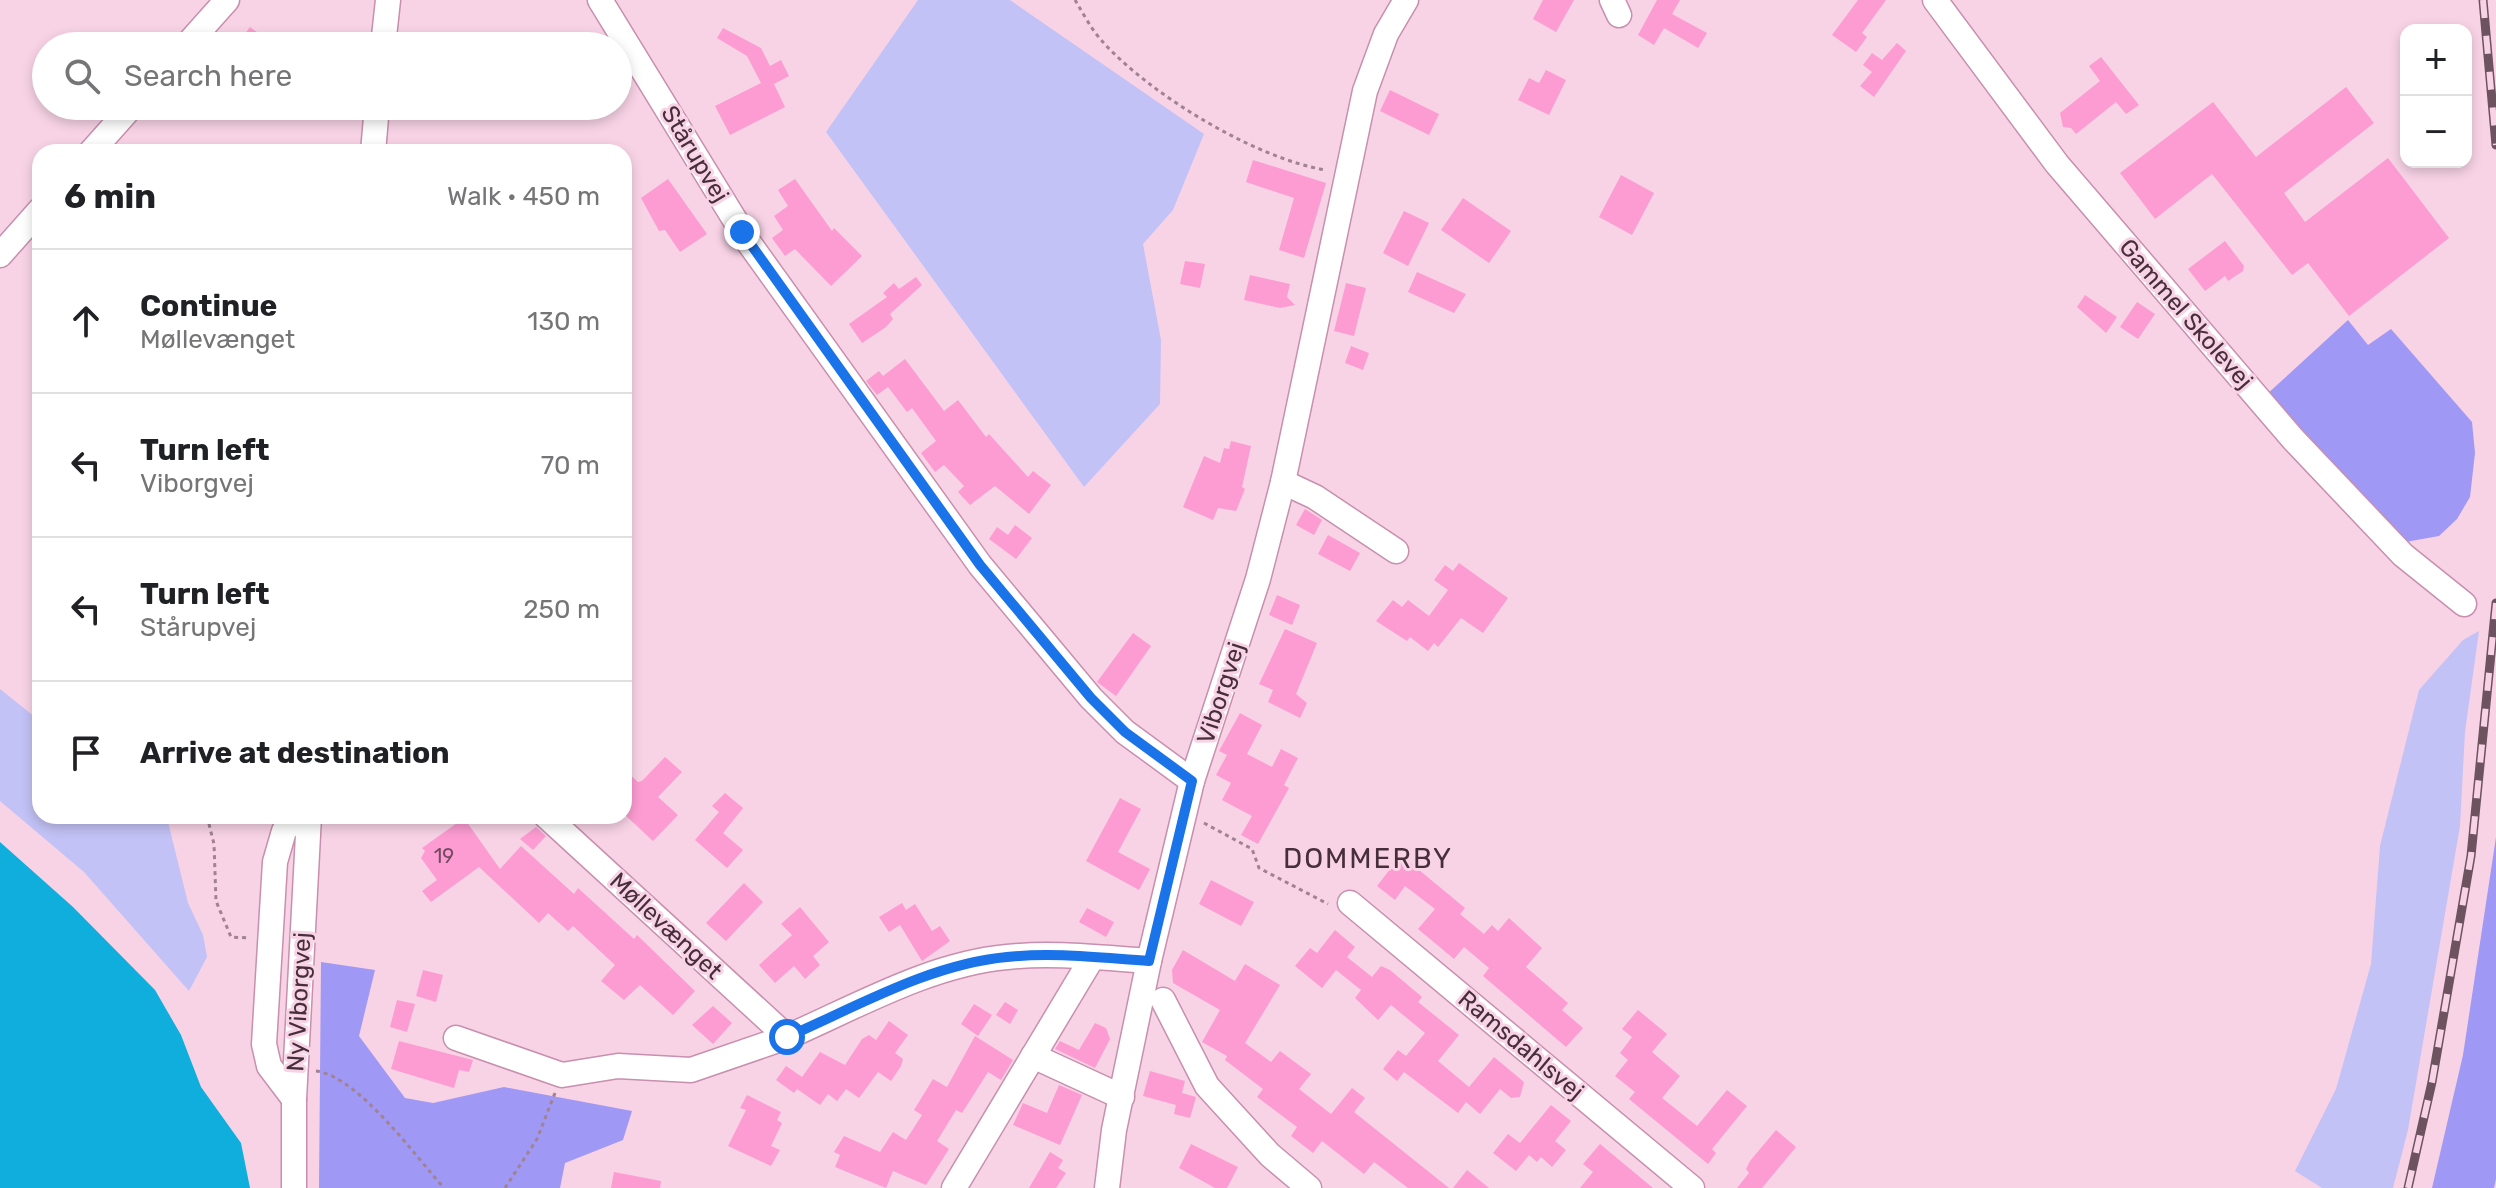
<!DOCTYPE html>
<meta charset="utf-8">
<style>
body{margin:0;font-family:Rubik,sans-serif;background:#f2f2f2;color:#202124}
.controls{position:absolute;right:24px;top:24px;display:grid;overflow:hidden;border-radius:16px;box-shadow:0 4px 12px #0003}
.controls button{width:72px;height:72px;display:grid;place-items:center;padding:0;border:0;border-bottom:2px solid #e0e0e0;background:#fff;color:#202124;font:40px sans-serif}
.stop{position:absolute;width:24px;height:24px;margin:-18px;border:6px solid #1a73e8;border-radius:50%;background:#fff}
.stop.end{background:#1a73e8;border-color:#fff;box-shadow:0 2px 8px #0008}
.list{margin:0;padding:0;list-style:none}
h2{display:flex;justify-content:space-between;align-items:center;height:104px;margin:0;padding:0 32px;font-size:34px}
h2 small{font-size:26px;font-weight:400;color:#757577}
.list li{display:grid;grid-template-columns:52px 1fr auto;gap:24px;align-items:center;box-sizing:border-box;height:144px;padding:0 32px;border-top:2px solid #e0e0e0}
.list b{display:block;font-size:30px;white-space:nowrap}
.list p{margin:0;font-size:26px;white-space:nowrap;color:#757577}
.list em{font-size:26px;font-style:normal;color:#757577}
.icon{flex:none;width:44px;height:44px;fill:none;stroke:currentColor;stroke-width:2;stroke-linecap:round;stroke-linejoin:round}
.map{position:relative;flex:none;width:2496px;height:1188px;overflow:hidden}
.search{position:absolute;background:#fff;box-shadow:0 4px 12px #0003;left:32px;top:32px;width:600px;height:88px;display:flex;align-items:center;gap:20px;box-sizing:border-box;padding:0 28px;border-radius:44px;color:#757577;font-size:30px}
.panel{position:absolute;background:#fff;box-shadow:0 4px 12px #0003;left:32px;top:144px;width:600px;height:680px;border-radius:24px}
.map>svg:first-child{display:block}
</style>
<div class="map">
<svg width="2496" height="1188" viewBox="0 0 2496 1188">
<rect width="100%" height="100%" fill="#f8d3e6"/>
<g fill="#c3c2f6">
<path d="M918 0H1010L1204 134 1173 210 1143 244 1161 340 1160 404 1084 487 826 132Z"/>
<path d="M2479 631 2465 732 2460 826 2408 1130 2393 1188H2322L2295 1171 2336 1089 2371 964 2380 846 2419 690 2463 640Z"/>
<path d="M0 689 40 721V816H161L168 822 188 903 203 935 207 957 189 991 84 872 0 801Z"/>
</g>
<g fill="#a098f5">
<path d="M2348 320 2368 345 2391 329 2472 422 2475 453 2470 497 2457 519 2439 536 2400 543 2266 395Z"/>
<path d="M2496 837V1179L2494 1188H2432L2463 1055Z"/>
<path d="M321 962 375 970 359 1036 405 1098 433 1103 504 1087 632 1111 623 1140 565 1163 560 1188H319Z"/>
</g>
<path fill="#0faedd" d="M0 842 73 907 155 990 181 1035 201 1087 241 1143 250 1188H0Z"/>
<g fill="#fd9cd2">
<path d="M1543 0H1574L1556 32 1533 19Z"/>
<path d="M1657 0H1680L1672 14 1707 33 1698 48 1664 28 1654 45 1638 35Z"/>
<path d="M1858 0H1886L1862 33 1867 37 1856 52 1832 35Z"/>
<path d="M250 27 276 46H236Z"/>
<path d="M723 28 761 48 770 66 781 60 789 76 774 84 785 107 730 135 715 106 761 83 747 56 717 38Z"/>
<path d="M1897 43 1906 51 1874 97 1860 86 1872 72 1863 65 1872 53 1882 60Z"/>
<path d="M2101 57 2139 105 2126 114 2116 102 2076 134 2071 128 2063 127 2060 113 2100 81 2089 66Z"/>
<path d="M1546 70 1566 80 1549 115 1518 100 1529 78 1539 83Z"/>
<path d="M2346 87 2374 123 2284 193 2305 222 2388 158 2449 238 2349 316 2308 263 2292 275 2212 174 2155 219 2120 173 2213 102 2256 157Z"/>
<path d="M1390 90 1439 114 1429 135 1380 111Z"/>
<path d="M1253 160 1326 183 1304 258 1279 250 1294 198 1246 182Z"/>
<path d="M1621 175 1654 193 1632 235 1599 217Z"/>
<path d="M668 179 707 234 680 252 665 230 659 231 641 198Z"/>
<path d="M795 179 832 231 834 228 862 256 831 286 795 249 785 256 772 238 783 230 774 216 788 206 778 190Z"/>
<path d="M1463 198 1511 231 1489 263 1441 230Z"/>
<path d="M1404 211 1429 223 1408 266 1383 253Z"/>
<path d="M2225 241 2244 266 2243 271 2228 281 2225 276 2205 291 2188 269Z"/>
<path d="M1185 261 1205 264 1200 288 1180 284Z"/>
<path d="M1417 272 1466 294 1454 313 1408 292Z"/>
<path d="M1250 275 1290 284 1287 297 1295 305 1280 308 1244 300Z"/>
<path d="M916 277 922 285 890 314 893 319 886 327 862 343 849 324 887 297 883 293 894 283 899 289Z"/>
<path d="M1346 283 1366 288 1354 336 1334 331Z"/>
<path d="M2085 295 2117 317 2106 333 2077 307Z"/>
<path d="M2137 302 2155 314 2138 339 2120 327Z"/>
<path d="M1351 346 1369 353 1363 370 1345 363Z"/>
<path d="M905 359 944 411 958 400 986 437 989 434 1028 477 1033 471 1051 485 1029 514 995 486 970 505 958 492 964 486 944 465 935 472 921 453 936 441 912 408 907 412 888 387 877 395 866 381 879 371 883 376Z"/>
<path d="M1231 441 1251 446 1242 487 1245 489 1236 511 1218 508 1213 520 1183 507 1204 456 1220 463 1224 448 1229 449Z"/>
<path d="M1305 509 1322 520 1314 535 1296 525Z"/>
<path d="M1015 525 1032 538 1016 559 989 539 997 527 1008 535Z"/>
<path d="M1328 535 1360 553 1350 571 1318 554Z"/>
<path d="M1459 563 1508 598 1483 633 1461 618 1438 647 1434 643 1428 651 1410 637 1407 641 1376 621 1393 600 1402 607 1408 600 1429 616 1448 590 1434 580 1445 565 1453 571Z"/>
<path d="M1277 595 1300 605 1292 625 1269 615Z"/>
<path d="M1285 629 1317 643 1296 694 1307 703 1300 718 1268 702 1273 690 1259 684Z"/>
<path d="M1133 633 1151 646 1116 696 1097 682Z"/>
<path d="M1240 713 1262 725 1247 754 1272 767 1281 749 1298 758 1284 785 1289 788 1258 844 1241 835 1252 816 1222 800 1231 783 1216 775 1227 755 1219 751Z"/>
<path d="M665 757 682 772 658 797 678 815 653 841 624 814V769L638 782 642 781Z"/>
<path d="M725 793 743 808 723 833 743 850 727 868 695 840 719 812 712 806Z"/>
<path d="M1120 798 1141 809 1118 852 1150 869 1139 890 1086 861Z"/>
<path d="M464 818 500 869 521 846 574 894 578 888 634 939 637 935 695 991 673 1015 640 985 624 1000 601 981 615 965 573 926 568 931 548 913 539 923 479 867 431 902 422 891 437 880 421 858 425 851 422 848Z"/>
<path d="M536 827 546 836 533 850 520 839Z"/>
<path d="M1401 855 1465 908 1460 914 1484 934 1492 925 1498 931 1509 918 1542 948 1526 967 1568 1003 1562 1010 1583 1028 1566 1047 1483 976 1489 968 1464 947 1454 959 1418 929 1435 909 1405 886 1395 900 1377 886Z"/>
<path d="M1211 880 1254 902 1241 926 1199 904Z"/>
<path d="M744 883 763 902 726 941 706 923Z"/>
<path d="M902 903 906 910 915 904 932 931 940 926 950 941 922 961 900 925 889 932 879 917Z"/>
<path d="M800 907 829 942 813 956 820 965 805 979 794 966 775 983 759 965 792 935 781 924Z"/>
<path d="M1087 908 1114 922 1106 937 1079 922Z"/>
<path d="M1335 930 1355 947 1347 957 1372 977 1381 966 1390 970 1422 997 1418 1002 1459 1035 1438 1061 1469 1087 1494 1057 1524 1082 1520 1097 1511 1098 1500 1089 1480 1114 1466 1102 1458 1113 1404 1072 1397 1081 1383 1069 1398 1050 1406 1056 1425 1033 1391 1005 1378 1020 1355 998 1361 990 1336 970 1322 988 1295 966 1310 948 1317 953Z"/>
<path d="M1183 950 1235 981 1245 964 1280 985 1245 1043 1271 1062 1280 1051 1311 1074 1299 1089 1331 1114 1352 1088 1365 1098 1354 1112 1449 1188H1408L1374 1162 1364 1174 1322 1141 1313 1153 1291 1136 1297 1127 1257 1097 1263 1089 1225 1060 1227 1056 1202 1042 1220 1010 1173 983 1172 970Z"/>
<path d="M423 970 443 975 436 1002 416 996Z"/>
<path d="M397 1000 415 1004 407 1032 390 1027Z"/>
<path d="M1005 1002 1018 1010 1010 1024 996 1015Z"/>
<path d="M974 1004 992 1015 978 1036 961 1024Z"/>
<path d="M713 1006 732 1023 713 1044 692 1025Z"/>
<path d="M1638 1010 1667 1034 1652 1052 1680 1076 1662 1098 1697 1126 1727 1090 1747 1106 1712 1149 1716 1153 1708 1164 1629 1099 1635 1092 1615 1076 1628 1060 1620 1053 1632 1037 1622 1029Z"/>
<path d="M889 1021 908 1035 895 1053 903 1059 901 1066 891 1081 878 1072 859 1098 846 1089 837 1101 828 1094 820 1105 797 1089 794 1093 776 1080 786 1066 802 1077 820 1052 845 1065 862 1039 869 1035 876 1040Z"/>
<path d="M1095 1023 1106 1028 1110 1039 1095 1068 1055 1049 1060 1041 1079 1050Z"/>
<path d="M975 1036 1013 1060 1001 1080 988 1072 962 1113 956 1110 937 1141 949 1149 926 1185 893 1171 886 1188 835 1167 840 1155 834 1152 844 1136 880 1152 893 1132 906 1140 922 1115 914 1110 933 1079 947 1087Z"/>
<path d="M399 1041 473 1060 469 1072 459 1070 454 1088 391 1069Z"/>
<path d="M1150 1071 1185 1081 1182 1093 1196 1097 1190 1118 1174 1114 1176 1105 1143 1096Z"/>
<path d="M1059 1085 1082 1095 1060 1145 1013 1125 1023 1103 1047 1113Z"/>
<path d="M747 1095 781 1112 777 1120 782 1123 771 1146 780 1150 771 1166 728 1146 746 1110 740 1108Z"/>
<path d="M1551 1105 1571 1121 1555 1141 1566 1150 1552 1167 1541 1157 1537 1162 1529 1155 1516 1171 1493 1153 1508 1134 1520 1143Z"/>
<path d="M1776 1130 1796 1147 1762 1188H1737L1749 1173 1746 1169 1750 1161Z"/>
<path d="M1191 1144 1238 1167 1227 1188H1215L1179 1168Z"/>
<path d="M1600 1144 1653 1188H1580L1593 1172 1583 1164Z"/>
<path d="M1050 1152 1063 1160 1058 1168 1066 1173 1056 1188H1029Z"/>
<path d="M1467 1170 1489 1188H1453Z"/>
<path d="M614 1172 661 1181 660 1188H611Z"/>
</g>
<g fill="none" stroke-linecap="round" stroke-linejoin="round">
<g stroke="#c88fae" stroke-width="27">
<g id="minor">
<path d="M600 0 749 243 980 565 1091 698 1125 732 1192 781"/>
<path d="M1612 0 1619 15"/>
<path d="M1935 0 2057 164 2293 439 2403 555 2464 604"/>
<path d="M186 46 227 0"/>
<path d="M383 46 388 0"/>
<path d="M91 152 132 106"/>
<path d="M373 152 377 106"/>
<path d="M0 255 40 210"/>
<path d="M1283 482 1315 497 1396 551"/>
<path d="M546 816 787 1037C856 1007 930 964 1007 957 1054 952 1102 958 1149 961"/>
<path d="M1350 903 1692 1188"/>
<path d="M1163 1000 1207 1086 1270 1155 1309 1188"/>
<path d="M456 1038 562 1075 618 1066 691 1070 787 1037"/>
<path d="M1033 1056 1122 1097"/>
<path d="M294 1099 269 1066 264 1044 275 862 284 831 297 816"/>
<path d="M294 1188V1099L309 816"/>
<path d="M954 1188 1092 958"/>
<path d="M1107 1188 1114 1130 1149 961 1192 781 1258 579 1283 482 1365 91 1386 34 1406 0"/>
</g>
</g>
<g stroke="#a08292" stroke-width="3" stroke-dasharray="4 4" stroke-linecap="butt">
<path d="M1075 0C1083 13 1091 29 1102 41 1149 94 1256 159 1326 170"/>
<path d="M207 816 214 844 216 901 231 937 249 938"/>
<path d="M1204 823 1252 849 1259 868 1328 904"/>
<path d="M316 1071C359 1077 415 1156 444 1188"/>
<path d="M505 1188 537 1139 555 1093"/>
</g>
<use href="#minor" stroke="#fff" stroke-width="24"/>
<g stroke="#6d5260" stroke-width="9">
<g id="rail">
<path d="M2483 0 2496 145"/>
<path d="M2408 1188 2432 1082 2471 856 2496 603"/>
</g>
</g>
<use href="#rail" stroke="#f8d3e6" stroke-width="6" stroke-dasharray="18" stroke-linecap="butt"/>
</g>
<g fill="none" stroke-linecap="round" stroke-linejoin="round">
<path stroke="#1a73e8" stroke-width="10" d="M742 232 980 565 1091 698 1125 732 1192 781 1149 961C1102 958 1054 952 1007 957 930 964 856 1007 787 1037"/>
</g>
<g text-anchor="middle" stroke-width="6" stroke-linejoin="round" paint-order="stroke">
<g font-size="20" fill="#744a61">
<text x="444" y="863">19</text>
</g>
<g font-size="24" fill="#462e3b" stroke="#f8d3e6">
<text transform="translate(695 154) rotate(59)" y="8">Stårupvej</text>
<text transform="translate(2186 314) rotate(49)" y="8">Gammel Skolevej</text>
<text transform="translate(1221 693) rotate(-72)" y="8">Viborgvej</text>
<text transform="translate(666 926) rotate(43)" y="8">Møllevænget</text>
<text transform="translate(299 1002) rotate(-87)" y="8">Ny Viborgvej</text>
<text transform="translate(1521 1045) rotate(40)" y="8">Ramsdahlsvej</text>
</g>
<g font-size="28" letter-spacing="2" fill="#462e3b" stroke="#f8d3e6">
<text x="1368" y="868">DOMMERBY</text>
</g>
</g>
</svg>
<div class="controls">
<button>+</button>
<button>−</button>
</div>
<div class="stop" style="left:787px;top:1037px"></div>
<div class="stop end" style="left:742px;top:232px"></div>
<div class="search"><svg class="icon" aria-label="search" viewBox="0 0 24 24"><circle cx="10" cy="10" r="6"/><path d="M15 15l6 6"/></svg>Search here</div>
<section class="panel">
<h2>6 min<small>Walk · 450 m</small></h2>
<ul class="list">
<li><svg class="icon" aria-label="ahead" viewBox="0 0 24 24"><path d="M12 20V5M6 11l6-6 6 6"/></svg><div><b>Continue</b><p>Møllevænget</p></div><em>130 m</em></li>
<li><svg class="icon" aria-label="left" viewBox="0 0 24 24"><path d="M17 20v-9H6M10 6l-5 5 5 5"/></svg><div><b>Turn left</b><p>Viborgvej</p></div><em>70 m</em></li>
<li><svg class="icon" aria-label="left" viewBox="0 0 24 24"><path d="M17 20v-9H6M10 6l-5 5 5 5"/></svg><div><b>Turn left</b><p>Stårupvej</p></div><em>250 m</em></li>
<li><svg class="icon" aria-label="arrive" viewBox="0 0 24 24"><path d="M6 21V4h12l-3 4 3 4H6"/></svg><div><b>Arrive at destination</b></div></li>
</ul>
</section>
</div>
